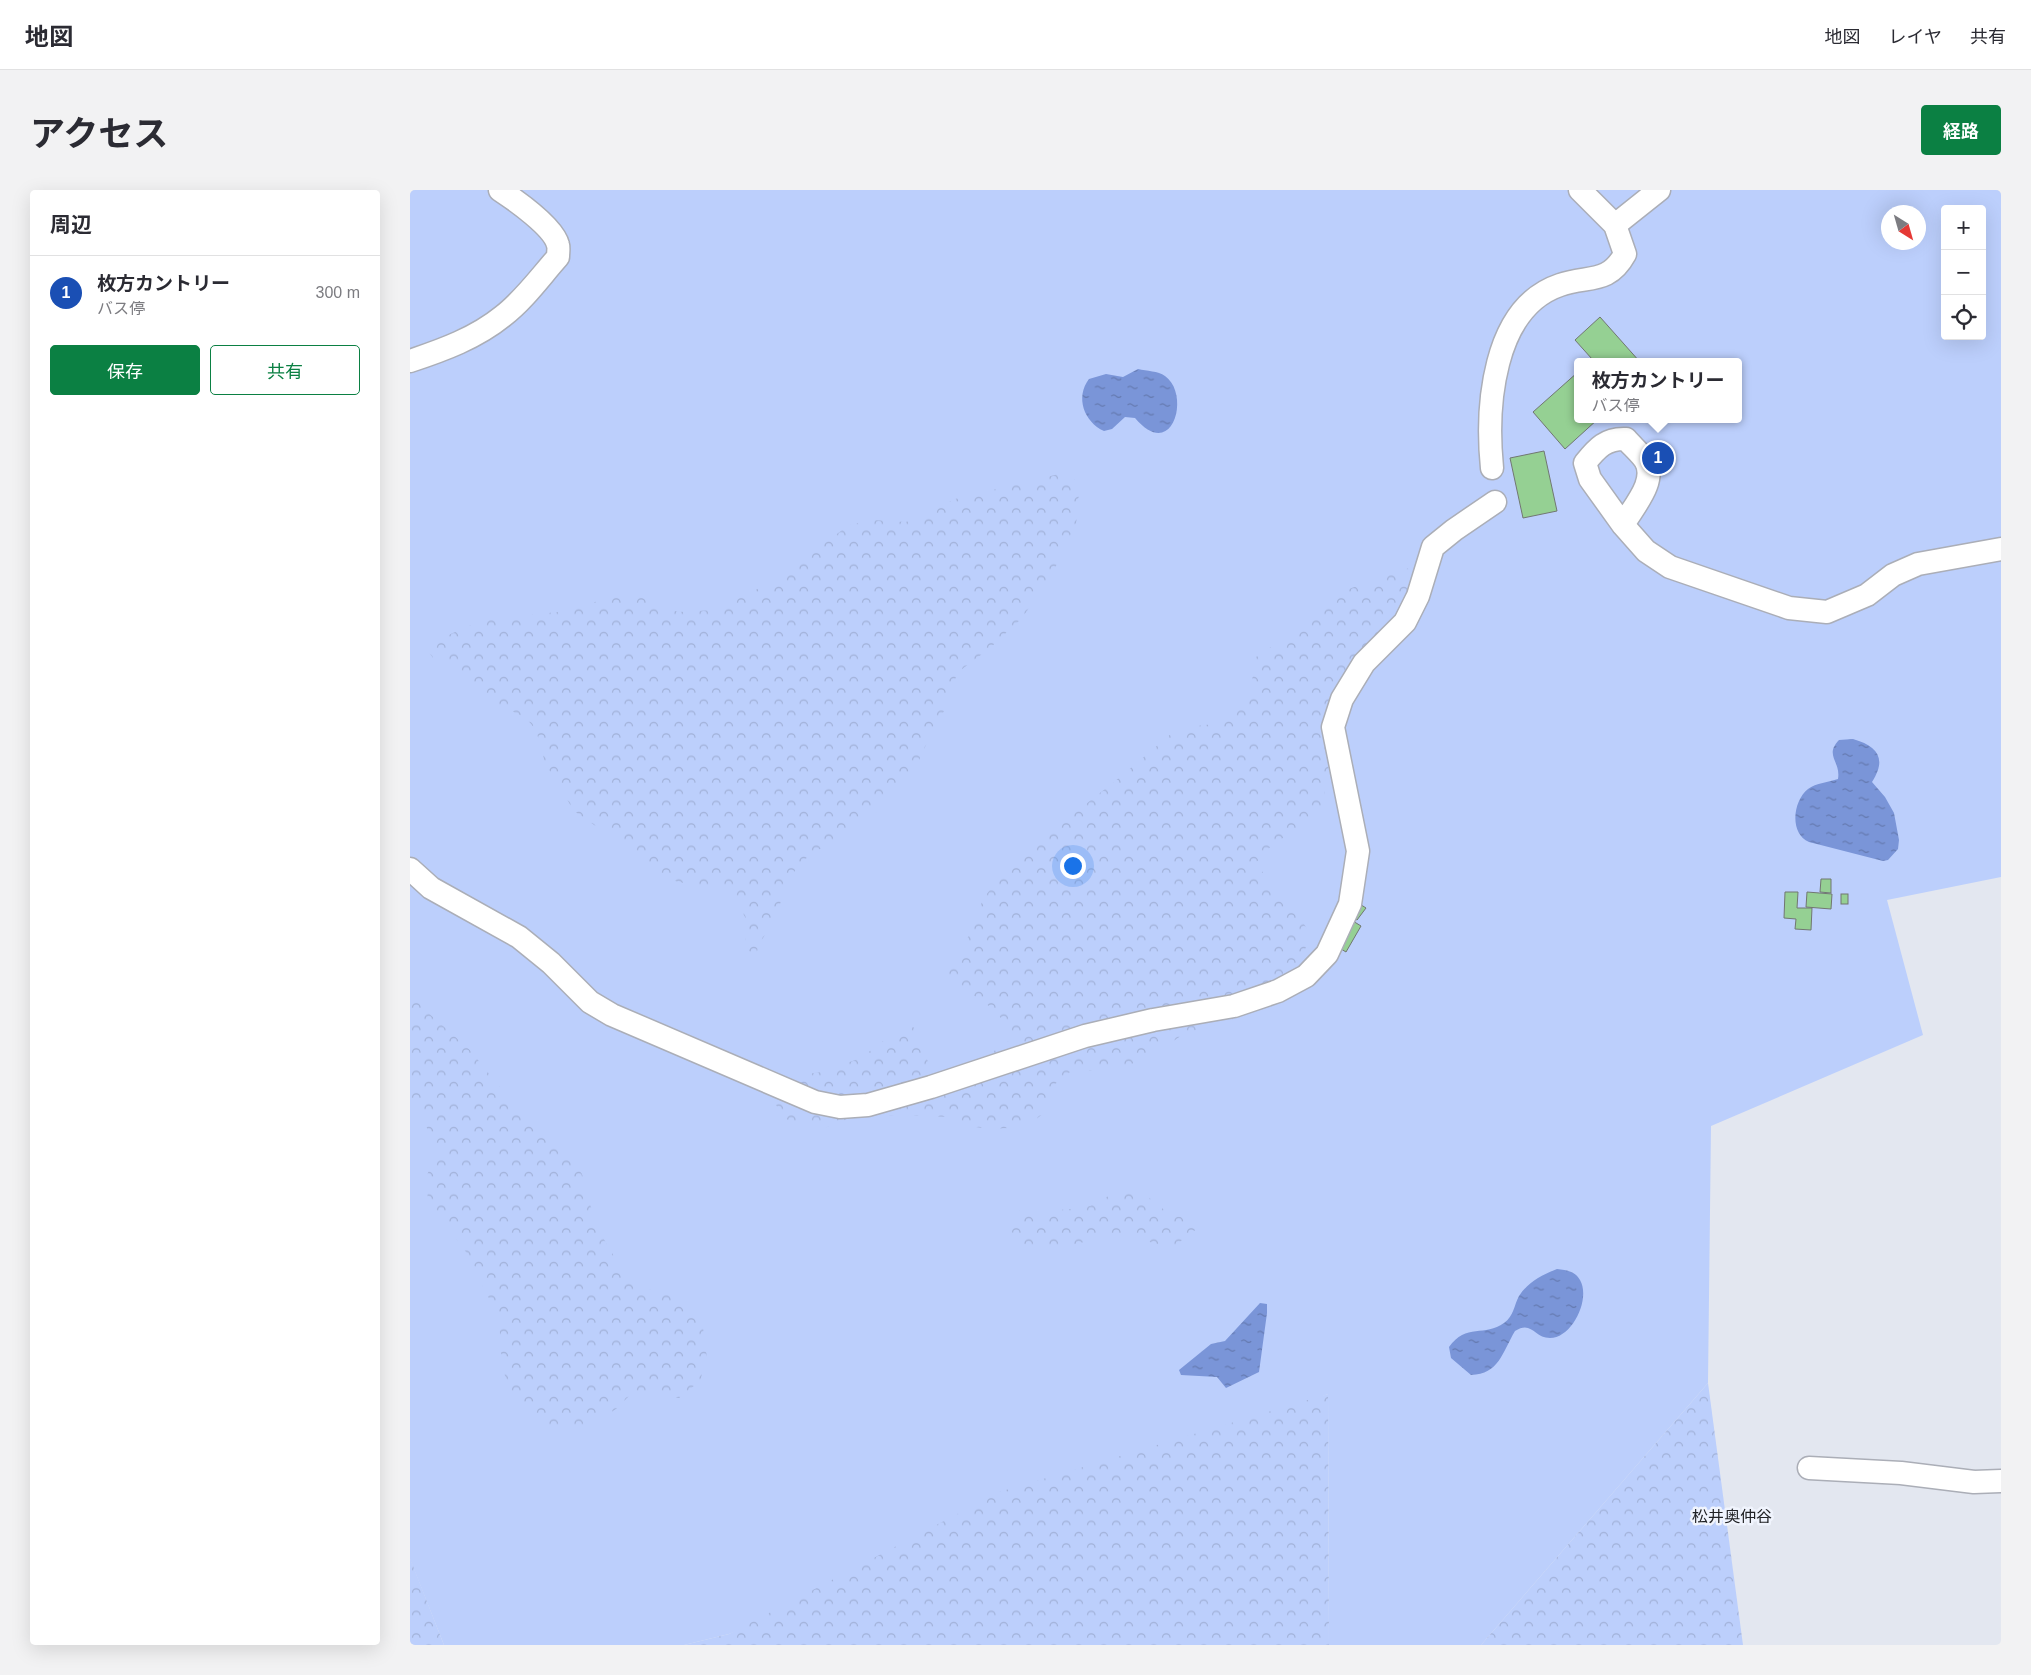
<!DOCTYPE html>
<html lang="ja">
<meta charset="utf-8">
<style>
body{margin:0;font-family:Arial,"Noto Sans JP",sans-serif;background:#f2f2f3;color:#2b2b33}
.controls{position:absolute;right:15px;top:15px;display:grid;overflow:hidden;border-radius:5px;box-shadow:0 5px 20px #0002}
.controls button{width:45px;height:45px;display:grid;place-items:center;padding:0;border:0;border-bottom:1px solid #e1e1e2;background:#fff;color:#2b2b33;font:25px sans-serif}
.compass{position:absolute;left:1471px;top:15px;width:45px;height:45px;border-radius:50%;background:#fff;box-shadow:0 5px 20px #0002;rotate:143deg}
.you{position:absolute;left:662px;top:675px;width:18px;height:18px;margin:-12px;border:4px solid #fff;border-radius:50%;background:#1a73e8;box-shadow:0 0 0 8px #1a73e833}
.badge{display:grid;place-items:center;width:32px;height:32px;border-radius:50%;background:#0b8043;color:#fff;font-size:16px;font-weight:700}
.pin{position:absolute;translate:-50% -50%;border:2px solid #fff;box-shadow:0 1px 5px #0006}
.popup{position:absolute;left:1164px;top:168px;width:168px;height:65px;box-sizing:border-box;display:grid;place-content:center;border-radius:5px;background:#fff;filter:drop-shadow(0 1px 4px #0005);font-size:16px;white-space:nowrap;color:#7c7c81}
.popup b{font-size:19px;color:#2b2b33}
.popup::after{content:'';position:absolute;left:50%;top:100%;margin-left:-10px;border:10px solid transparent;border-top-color:#fff}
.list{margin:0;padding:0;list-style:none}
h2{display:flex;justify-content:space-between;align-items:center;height:65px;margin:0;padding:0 20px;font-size:21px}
h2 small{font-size:16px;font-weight:400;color:#7c7c81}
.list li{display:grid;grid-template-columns:32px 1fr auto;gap:15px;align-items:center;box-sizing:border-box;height:75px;padding:0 20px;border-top:1px solid #e1e1e2}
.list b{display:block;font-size:19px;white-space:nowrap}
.list p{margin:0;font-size:16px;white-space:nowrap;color:#7c7c81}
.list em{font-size:16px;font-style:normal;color:#7c7c81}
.actions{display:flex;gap:10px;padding:15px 20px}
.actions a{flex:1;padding:11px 0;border:1px solid #0b8043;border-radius:5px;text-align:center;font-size:18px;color:#0b8043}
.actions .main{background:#0b8043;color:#fff}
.icon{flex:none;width:28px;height:28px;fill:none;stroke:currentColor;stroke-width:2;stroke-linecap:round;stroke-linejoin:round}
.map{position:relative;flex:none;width:1591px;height:1455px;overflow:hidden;border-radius:5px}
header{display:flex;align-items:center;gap:30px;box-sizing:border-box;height:70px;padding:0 25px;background:#fff;border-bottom:1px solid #e1e1e2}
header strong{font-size:24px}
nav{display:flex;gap:28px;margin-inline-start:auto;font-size:18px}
.intro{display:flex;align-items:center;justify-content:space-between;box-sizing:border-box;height:120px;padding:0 30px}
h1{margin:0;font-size:35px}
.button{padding:12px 22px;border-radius:5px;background:#0b8043;color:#fff;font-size:18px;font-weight:700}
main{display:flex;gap:30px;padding:0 30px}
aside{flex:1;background:#fff;border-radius:5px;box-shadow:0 5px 20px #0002}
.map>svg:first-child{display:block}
</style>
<header>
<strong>地図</strong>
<nav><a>地図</a><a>レイヤ</a><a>共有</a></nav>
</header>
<div class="intro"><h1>アクセス</h1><a class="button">経路</a></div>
<main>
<aside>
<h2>周辺<small></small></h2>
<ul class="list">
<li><span class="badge" style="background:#1a4fb4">1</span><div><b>枚方カントリー</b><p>バス停</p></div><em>300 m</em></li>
</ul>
<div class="actions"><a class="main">保存</a><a>共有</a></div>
</aside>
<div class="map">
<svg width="1591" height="1455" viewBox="0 0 1591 1455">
<defs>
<pattern id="forest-crowns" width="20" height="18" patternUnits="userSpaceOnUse" patternTransform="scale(1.25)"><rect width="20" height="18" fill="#bccffc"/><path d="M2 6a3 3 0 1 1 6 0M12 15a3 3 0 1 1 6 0" fill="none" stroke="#a1b1d8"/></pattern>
<pattern id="water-ripples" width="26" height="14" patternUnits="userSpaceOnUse" patternTransform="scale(1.25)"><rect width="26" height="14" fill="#7a95d8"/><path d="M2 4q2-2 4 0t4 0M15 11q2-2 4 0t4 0" fill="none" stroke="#6479af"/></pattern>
</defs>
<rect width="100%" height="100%" fill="#e3e7f0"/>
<path fill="#bccffc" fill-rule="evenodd" d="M0 0H1591V687L1477 710 1513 845 1301 936 1298 1193 1071 1455H919L918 1204 319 1444 274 1455H34L0 1369ZM1535 19H1572V146H1535ZM1478 22H1508V52H1478ZM1168 172H1328V229H1168Z"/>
<g fill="url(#forest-crowns)">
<path d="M653 283 673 294 664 321 668 324 666 333 639 391 611 429 580 458 547 483 538 515 525 535 505 579 489 594 473 617 422 655 407 660 389 674 375 697 366 728 349 754 346 765 343 766 336 757 335 727 323 703 308 698 268 692 255 687 230 672 216 657 164 621 135 573 126 540 116 528 77 509 41 482 36 475 24 469 16 459 23 452 74 429 159 421 202 406 230 407 268 422 304 420 362 392 439 335 463 330 496 332 545 309Z"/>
<path d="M999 378 1004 387C997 405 984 418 980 437L929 489 912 536 919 573 912 619 854 662 846 673 870 706 879 712 896 737 898 752 876 806 820 831 775 843 736 870 706 878 686 879 671 883 660 882 644 895 634 923 616 937 579 939 559 936 536 927 496 925 446 926 414 938 375 929 366 915 378 890 390 885 411 882 451 868 496 833H500L504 838 521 879 528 888 549 885 606 846 585 821 570 809 536 791 535 786 561 742 573 709 599 674 704 592 768 538 804 534 835 511 843 486 846 467 879 445 930 402Z"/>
<path d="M0 799 14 819 60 860 88 895 142 952 159 967 172 984 179 1012 192 1046 205 1068 223 1093 236 1100 245 1099 276 1113 292 1130 297 1168 290 1191 269 1208 224 1201 206 1219 177 1238 131 1237 102 1204 95 1186 91 1163 89 1127 84 1115 76 1104 62 1070 47 1050 18 1022 17 985 25 967 15 931 0 911Z"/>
<path d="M723 1002C745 1002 754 1033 781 1026L792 1035 763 1057C755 1055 747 1055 740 1052 733 1050 726 1043 719 1043 682 1046 636 1071 602 1048L603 1046 600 1032 606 1019 614 1023 660 1019 680 1016 702 1004Z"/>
<path d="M1298 1193 1333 1455H1071Z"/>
<path d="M918 1204 919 1455H274L319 1444 589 1302Z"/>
<path d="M0 1368 34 1455H0Z"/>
</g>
<g fill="url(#water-ripples)">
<path d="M728 179C737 181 748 181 755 186 781 204 763 273 725 228L715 227 702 239 694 241C674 232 665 207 679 189L696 184 713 187Z"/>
<path d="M1443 549C1468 556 1477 569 1462 592L1475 607 1484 623 1489 650 1488 659 1478 670 1473 671 1399 652C1379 643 1383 611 1398 599 1406 593 1419 592 1428 589 1431 571 1414 566 1429 550Z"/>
<path d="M1147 1079C1156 1080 1165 1081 1170 1090 1181 1109 1162 1148 1140 1148 1124 1148 1122 1130 1105 1141 1092 1163 1089 1184 1061 1185L1041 1168 1039 1157C1056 1133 1075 1147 1094 1133 1104 1126 1104 1115 1109 1106 1118 1092 1132 1085 1147 1079Z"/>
<path d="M850 1113 857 1114V1123L849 1182 816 1198 807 1187 771 1185 769 1180 801 1154 815 1151Z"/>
</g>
<g fill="#95d093" stroke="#717771">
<path d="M1190 127 1230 172H1180L1182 169 1165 150Z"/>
<path d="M1168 182V229H1188L1155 259 1123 222Z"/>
<path d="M1134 261 1147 321 1113 328 1100 268Z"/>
<path d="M1411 689H1421V703L1410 702Z"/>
<path d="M1375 702H1388L1387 718H1402L1401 740 1385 739 1386 729 1374 728Z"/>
<path d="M1397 702 1422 704 1421 719 1396 717Z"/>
<rect x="1431" y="704" width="7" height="10"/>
<path d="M945 711 956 718 947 730 936 723Z"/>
<path d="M938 728 951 736 936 762 923 754Z"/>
</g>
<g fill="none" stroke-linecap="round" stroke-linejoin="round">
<g stroke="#abaeb7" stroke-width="25">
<g id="minor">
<path d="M1205 35 1249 0"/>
<path d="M0 171C33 160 66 148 93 126 114 110 131 86 148 67 148 63 149 58 148 55 144 37 105 10 90 0"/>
<path d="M1082 278C1076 218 1082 118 1150 95 1178 85 1198 95 1215 64L1205 35 1170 0"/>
<path d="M1213 335C1223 317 1248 291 1235 270 1230 263 1222 256 1216 249 1196 248 1187 258 1175 273L1180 289 1213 335 1236 361 1260 377 1379 418 1417 422 1457 405 1483 385 1508 374 1591 359"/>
<path d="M0 679 21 698 109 747 141 773 180 812 202 825 405 912 430 917 458 915 521 897 675 846 743 830 824 816 868 801 896 786 917 764 940 714 948 661 923 537 932 509 954 473 995 432 1008 406 1023 357 1044 340 1085 312"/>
<path d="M1399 1278 1491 1283 1564 1292 1591 1291"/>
</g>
</g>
<use href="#minor" stroke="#fff" stroke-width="22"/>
</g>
<g text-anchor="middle" stroke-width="5" stroke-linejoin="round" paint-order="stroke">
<g font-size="16" fill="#212225" stroke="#f0f4fd">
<text x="1322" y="1332">松井奥仲谷</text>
</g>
</g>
</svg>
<div class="controls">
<button>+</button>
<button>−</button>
<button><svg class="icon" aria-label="locate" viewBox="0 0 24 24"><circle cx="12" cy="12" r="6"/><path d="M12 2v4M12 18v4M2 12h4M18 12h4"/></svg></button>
</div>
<svg class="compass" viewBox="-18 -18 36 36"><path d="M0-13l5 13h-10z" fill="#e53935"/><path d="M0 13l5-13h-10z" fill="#7c7c81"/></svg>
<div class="you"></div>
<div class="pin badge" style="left:1248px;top:268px;background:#1a4fb4">1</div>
<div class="popup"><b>枚方カントリー</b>バス停</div>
</div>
</main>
